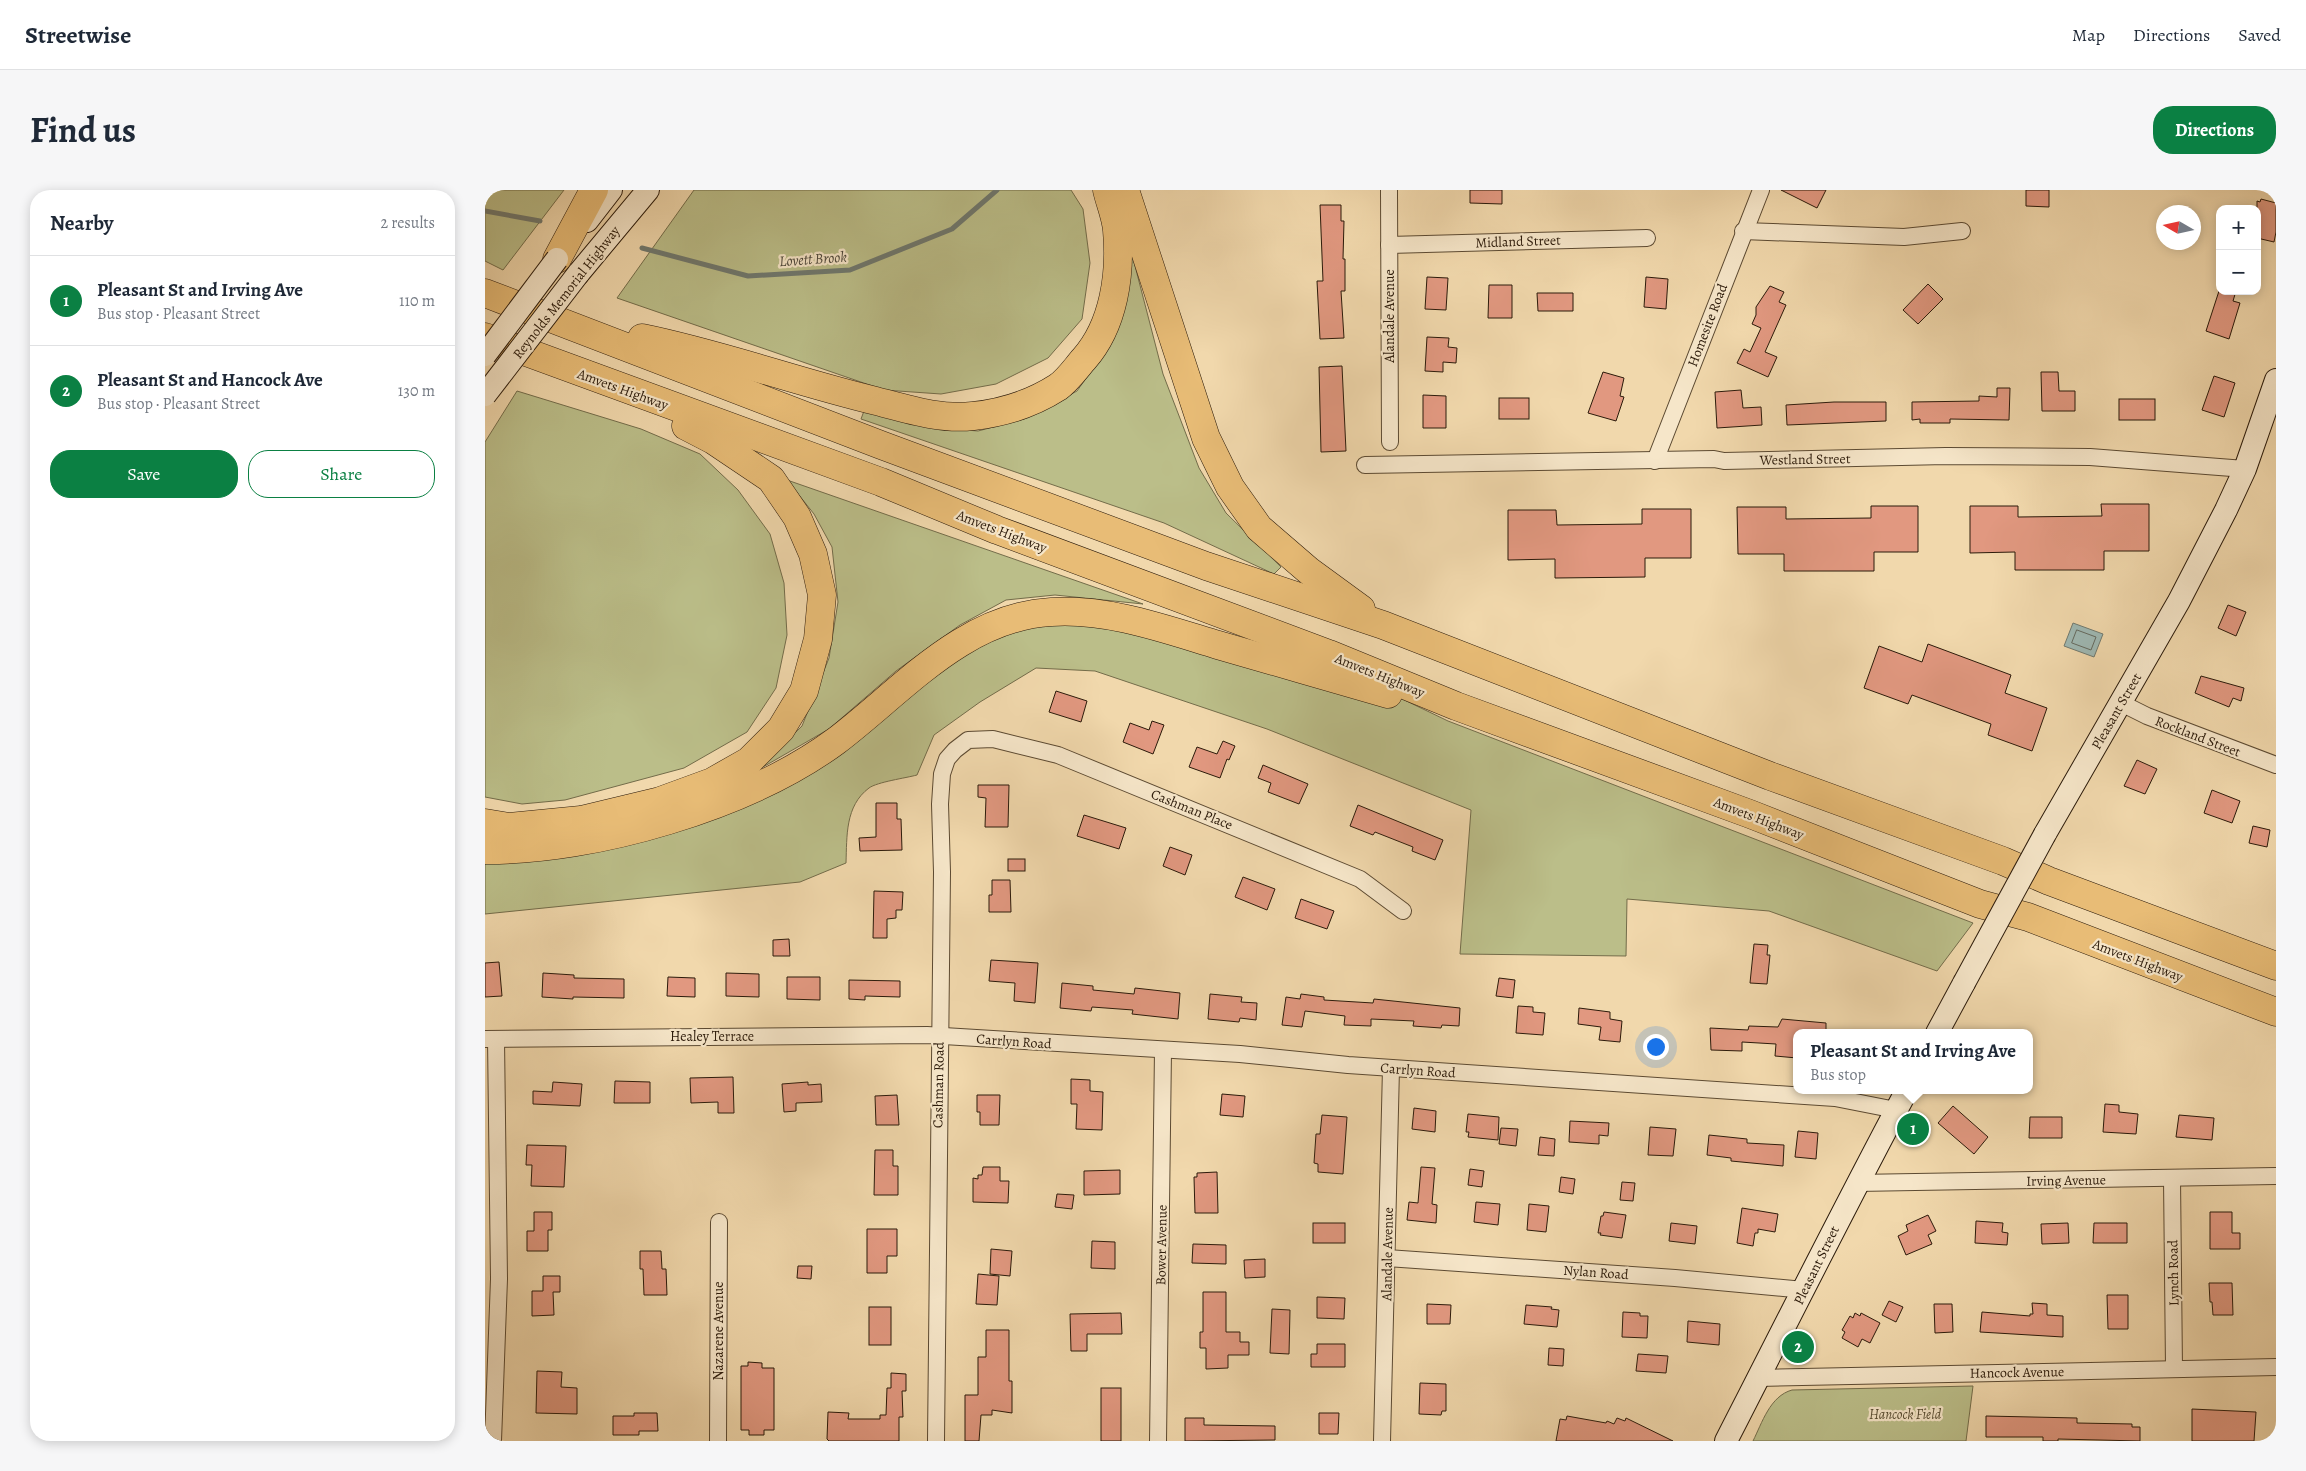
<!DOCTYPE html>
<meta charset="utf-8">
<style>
body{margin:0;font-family:Alegreya,serif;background:#f6f6f7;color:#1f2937}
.controls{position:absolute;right:15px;top:15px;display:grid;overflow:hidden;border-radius:10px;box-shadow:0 2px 12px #0003}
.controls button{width:45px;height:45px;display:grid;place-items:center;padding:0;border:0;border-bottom:1px solid #e0e1e3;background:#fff;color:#1f2937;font:25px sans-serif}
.compass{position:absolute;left:1671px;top:15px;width:45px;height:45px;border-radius:50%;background:#fff;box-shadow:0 2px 12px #0003;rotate:279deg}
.you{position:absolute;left:1170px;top:856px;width:18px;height:18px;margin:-12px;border:4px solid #fff;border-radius:50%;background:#1a73e8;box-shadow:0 0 0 8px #1a73e833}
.badge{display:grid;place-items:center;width:32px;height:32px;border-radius:50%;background:#0b8043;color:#fff;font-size:16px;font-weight:700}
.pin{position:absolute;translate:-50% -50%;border:2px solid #fff;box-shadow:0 1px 5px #0006}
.popup{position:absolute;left:1308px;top:839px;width:240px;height:65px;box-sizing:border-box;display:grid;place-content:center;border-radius:10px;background:#fff;filter:drop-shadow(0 1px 4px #0005);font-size:16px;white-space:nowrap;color:#747a83}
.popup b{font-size:19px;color:#1f2937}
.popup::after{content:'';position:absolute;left:50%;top:100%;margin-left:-10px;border:10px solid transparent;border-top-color:#fff}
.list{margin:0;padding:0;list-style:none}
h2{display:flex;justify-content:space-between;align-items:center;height:65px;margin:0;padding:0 20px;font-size:21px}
h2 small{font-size:16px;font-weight:400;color:#747a83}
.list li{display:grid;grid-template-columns:32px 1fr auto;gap:15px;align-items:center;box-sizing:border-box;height:90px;padding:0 20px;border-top:1px solid #e0e1e3}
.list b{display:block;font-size:19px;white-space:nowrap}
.list p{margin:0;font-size:16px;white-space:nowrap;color:#747a83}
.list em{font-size:16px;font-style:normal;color:#747a83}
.actions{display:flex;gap:10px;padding:15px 20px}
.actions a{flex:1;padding:11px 0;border:1px solid #0b8043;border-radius:20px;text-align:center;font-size:18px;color:#0b8043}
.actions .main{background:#0b8043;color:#fff}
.map{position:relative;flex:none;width:1791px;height:1251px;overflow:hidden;border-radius:20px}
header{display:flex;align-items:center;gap:30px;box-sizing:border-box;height:70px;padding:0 25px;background:#fff;border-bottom:1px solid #e0e1e3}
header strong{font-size:24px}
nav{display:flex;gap:28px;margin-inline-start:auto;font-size:18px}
.intro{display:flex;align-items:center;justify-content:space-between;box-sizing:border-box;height:120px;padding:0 30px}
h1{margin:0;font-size:35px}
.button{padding:12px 22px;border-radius:20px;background:#0b8043;color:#fff;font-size:18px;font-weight:700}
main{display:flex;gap:30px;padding:0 30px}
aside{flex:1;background:#fff;border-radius:20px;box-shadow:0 2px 12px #0003}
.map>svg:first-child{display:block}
</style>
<header>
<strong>Streetwise</strong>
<nav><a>Map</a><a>Directions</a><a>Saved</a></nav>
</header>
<div class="intro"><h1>Find us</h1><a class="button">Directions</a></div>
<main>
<aside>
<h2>Nearby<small>2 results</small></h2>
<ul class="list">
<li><span class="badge">1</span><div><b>Pleasant St and Irving Ave</b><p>Bus stop · Pleasant Street</p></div><em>110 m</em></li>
<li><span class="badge">2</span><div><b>Pleasant St and Hancock Ave</b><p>Bus stop · Pleasant Street</p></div><em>130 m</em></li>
</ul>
<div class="actions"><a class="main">Save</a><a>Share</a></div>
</aside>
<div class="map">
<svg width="1791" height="1251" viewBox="0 0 1791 1251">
<rect width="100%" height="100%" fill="#f1d8ac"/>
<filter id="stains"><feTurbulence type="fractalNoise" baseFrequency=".004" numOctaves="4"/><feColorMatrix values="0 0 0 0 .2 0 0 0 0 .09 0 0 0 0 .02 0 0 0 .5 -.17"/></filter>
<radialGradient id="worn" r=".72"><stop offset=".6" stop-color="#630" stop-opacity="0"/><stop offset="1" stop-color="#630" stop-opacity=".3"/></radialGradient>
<g fill="#bbbe89" stroke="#736c4a">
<path d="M0 0H79L18 80 0 71Z"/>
<path d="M209 0H586L598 19 605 73 597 129 563 168 511 194 456 204 399 200 132 108Z"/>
<path d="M643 49 678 184 714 278 741 323 796 377 789 384 679 333 376 229 379 221 444 237 493 241 539 229 592 201 627 152Z"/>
<path d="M32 201 156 239 215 264 253 300 285 344 299 393 302 445 291 498 262 542 199 578 80 610 37 614 0 607V252Z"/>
<path d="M302 290 658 414 570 405 521 410 475 435 411 481 344 539 271 581 317 536 344 468 353 412 347 357 329 324Z"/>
<path d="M567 422 911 506 963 531 1488 733 1452 781 1284 721 1142 709 1141 766 975 764 986 620 782 539 610 481 551 478 495 512 449 545 432 585C421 588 392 592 384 598 360 616 362 646 361 673L315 692 0 724V660L249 606 432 484Z"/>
<path d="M1488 1196 1481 1251H1268C1277 1233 1285 1206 1307 1200Z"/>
</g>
<path fill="#9eb8b3" stroke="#70796f" d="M1588 433 1618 444 1609 467 1579 456Z"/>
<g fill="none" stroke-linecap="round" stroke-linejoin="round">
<path stroke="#64695e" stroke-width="1" d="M1592 440 1611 447 1606 460 1587 453Z"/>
<g stroke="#70796f" stroke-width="5">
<path d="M0 21 55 31"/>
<path d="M157 58 263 86 365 80 467 39 512 0"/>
</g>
</g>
<g fill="#e19880" stroke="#2b1a0a">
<path d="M985 0H1017V14L985 13Z"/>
<path d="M1296 0H1341L1332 18Z"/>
<path d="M1541 0H1564V17L1541 16Z"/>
<path d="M1776 9 1791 13V42L1789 52 1772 48V11L1775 12Z"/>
<path d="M835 15H856V31H859L858 69H860V101H856L859 148 835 149 832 91H838Z"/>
<path d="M942 87 963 88 961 120 940 119Z"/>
<path d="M1161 87 1183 89 1181 119 1159 117Z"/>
<path d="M1443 94 1458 109 1433 134 1418 120Z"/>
<path d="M1004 95H1027V128H1003Z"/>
<path d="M1285 96 1299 102 1294 112 1301 115 1280 162 1292 167 1283 187 1252 173 1259 159 1265 162 1276 138 1267 134 1271 125V117Z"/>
<path d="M1734 101H1751L1748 111 1755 113 1744 149 1721 141Z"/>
<path d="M1052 103H1088V121H1053Z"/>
<path d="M942 147 964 148 963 157 972 158 971 173 958 172V182L940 181Z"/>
<path d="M857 176 861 261 836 262 834 177Z"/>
<path d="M1118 182 1139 188 1135 206 1139 207 1131 231 1103 223Z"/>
<path d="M1556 182H1573L1574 201H1590V221H1557Z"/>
<path d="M1729 186 1750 193 1739 227 1717 220Z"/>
<path d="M1512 198H1525L1524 230 1465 229V233H1435V229L1427 230V212L1494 211V206L1512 207Z"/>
<path d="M1256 200 1258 218 1276 217 1277 235 1232 238 1230 202Z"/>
<path d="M938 205 961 206V238H938Z"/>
<rect x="1014" y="208" width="30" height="21"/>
<rect x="1634" y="209" width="36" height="21"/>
<path d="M1349 212H1401V231L1302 235 1301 215Z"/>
<path d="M1616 314H1664V361H1619V380H1530V362L1485 363V316H1533V327L1617 326Z"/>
<path d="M1386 316H1433V362H1389V381H1299V364H1253L1252 317H1301V329L1386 328Z"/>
<path d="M1157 319H1206V368H1160V387L1070 388V369L1023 370V320H1071L1072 335 1157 334Z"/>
<path d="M1743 415 1761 422 1751 446 1733 438Z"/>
<path d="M1443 454 1526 485 1520 503 1562 518 1547 561 1503 545 1506 534 1427 505 1423 514 1379 498 1394 456 1437 472Z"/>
<path d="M1716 486 1759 498 1756 511 1748 508 1744 517 1710 503Z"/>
<path d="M571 501 602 511 596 532 564 522Z"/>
<path d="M667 531 679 535 668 564 638 552 645 533 664 540Z"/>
<path d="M738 551 750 556 744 570 742 569 735 588 704 577 712 557 732 564Z"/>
<path d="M1652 570 1672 579 1660 604 1639 596Z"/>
<path d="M778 575 823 594 814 614 783 602 786 593 773 588Z"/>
<path d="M493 595H524L523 637H500L501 608 493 607Z"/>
<path d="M1727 600 1755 611 1747 633 1719 623Z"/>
<path d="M391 613H412V629H416L417 660 375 661 374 648 391 647Z"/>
<path d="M873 615 958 650 950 670 927 661 928 657 890 642 888 645 865 636Z"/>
<path d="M599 625 641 638 634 659 592 646Z"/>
<path d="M1768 636 1785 640 1782 657 1764 653Z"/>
<path d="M685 657 707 665 700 685 678 676Z"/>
<rect x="523" y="669" width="17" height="12"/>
<path d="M758 687 790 699 782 720 750 707Z"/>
<path d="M507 690H525L526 722H504V705H507Z"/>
<path d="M389 701 418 702 417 720H411V728L402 729V748H388Z"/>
<path d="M816 709 849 721 842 739 810 728Z"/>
<path d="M304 749 305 766H288V750Z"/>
<path d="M1269 754 1283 755 1282 765H1285L1282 794 1265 793Z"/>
<path d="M506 770 553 773 550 813 529 811 530 793 504 791Z"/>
<path d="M14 772 17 806 0 807V773Z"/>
<path d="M58 783 89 785V788L139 789V808L88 807V809L57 807Z"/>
<path d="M241 783 274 784V807L241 806Z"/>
<path d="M183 787 210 788V807L182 806Z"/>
<path d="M302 787H335V810L302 809Z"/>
<path d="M1014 788 1030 790 1028 808 1011 806Z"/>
<path d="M364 790 415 791V807L380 806V810L364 809Z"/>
<path d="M577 793 608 796V800L649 804 650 798 695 803 693 829 647 824 648 820 607 817 606 821 575 818Z"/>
<path d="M725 804 757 807 756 812 772 813 771 830 755 828 754 832 723 829Z"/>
<path d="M816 804 839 807V810L888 813 889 809 975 818 974 836 957 835 956 838 928 836 929 831 886 829V836L859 835 860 826 820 821 817 837 797 835 801 807 815 809Z"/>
<path d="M1033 816 1048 817V822L1060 823 1058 845 1031 843Z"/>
<path d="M1094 818 1125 822V829L1137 831 1135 852 1114 850 1116 837 1093 834Z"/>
<path d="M1297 829 1341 833V843H1312V868L1290 866 1291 854 1257 852V861L1226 860 1225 838 1263 840 1264 836 1293 837Z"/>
<path d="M248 887 249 923H233V912L206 913 205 888Z"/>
<path d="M586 889 605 890V901L618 902 617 940 591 939 592 914H586Z"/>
<path d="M130 891 165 892V913H129Z"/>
<path d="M68 892 97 894 95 916 48 914V901L67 902Z"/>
<path d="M323 892V895L336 894 337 912 311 913V921L299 922 297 894Z"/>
<path d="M737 904 760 906 758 927 735 925Z"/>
<path d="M412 905 414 935H391L390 906Z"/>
<path d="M492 905H515L514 935H495V922H492Z"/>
<path d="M1620 914 1634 915V922L1653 924 1651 944 1618 942Z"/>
<path d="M1468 916 1503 947 1489 964 1453 933Z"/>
<path d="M929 918 951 921 950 942 927 939Z"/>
<path d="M983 924 1014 927 1013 950 983 947 984 942H981Z"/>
<path d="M837 925 862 927 858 984 833 982V974L829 973 831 944H835Z"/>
<path d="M1694 925 1729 928 1727 950 1691 947Z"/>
<path d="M1545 927H1577V948H1544Z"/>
<path d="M1085 931 1124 933 1123 946 1114 945V954L1084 952Z"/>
<path d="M1165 937 1191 939 1188 966 1163 965Z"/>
<path d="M1016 938 1033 939 1031 956 1014 954Z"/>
<path d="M1313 941 1333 943 1331 969 1310 967Z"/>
<path d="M1224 945 1262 949V953L1299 955 1298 976 1246 971V968L1222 965Z"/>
<path d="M1055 947 1070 949 1069 966 1053 965Z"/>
<path d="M42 955 81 956 79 997 46 996 47 975H41Z"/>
<path d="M390 960H408V976H413V1005H389Z"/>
<path d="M498 977H515V991H524L523 1013 488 1012V988L493 989V985H497Z"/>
<path d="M936 977 950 978 947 1014 952 1015 951 1033 922 1030 924 1012 933 1013Z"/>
<path d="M985 979 999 981 997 997 983 995Z"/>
<path d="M635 980V1004L599 1005V981Z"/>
<path d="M732 982 733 1023H710L709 987H712V983Z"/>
<path d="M1076 987 1090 989 1088 1004 1074 1002Z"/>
<path d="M1137 992 1150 993 1148 1011 1135 1010Z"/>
<path d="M572 1004 589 1005 587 1019 570 1017Z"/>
<path d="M991 1012 1015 1014 1013 1035 989 1032Z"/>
<path d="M1044 1014 1064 1016 1061 1042 1042 1040Z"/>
<path d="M1257 1018 1293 1024 1290 1042 1273 1039V1043H1270L1268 1056 1252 1053Z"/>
<path d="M49 1022H67V1040H63V1061H42V1041H49Z"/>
<path d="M1119 1022 1141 1025 1137 1048 1115 1045 1116 1043H1113L1116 1026H1118Z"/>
<path d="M1725 1022H1747V1043H1755V1059H1725Z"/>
<path d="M1443 1025 1451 1041 1443 1045 1447 1054 1421 1065 1413 1046 1423 1041 1421 1035Z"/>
<path d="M1491 1031 1518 1033 1517 1042 1523 1043 1522 1055 1490 1053Z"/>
<rect x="828" y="1033" width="32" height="20"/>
<path d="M1186 1033 1212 1036 1210 1054 1184 1051Z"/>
<path d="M1583 1033 1584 1053 1557 1054 1556 1034Z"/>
<path d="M1609 1033H1642V1053H1608Z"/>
<path d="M382 1039H412V1066H402V1083H382Z"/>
<path d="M607 1051 630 1052V1079L606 1078Z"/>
<path d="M708 1054 741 1055V1074L707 1073Z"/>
<path d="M506 1059 527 1061 525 1086 505 1084Z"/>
<path d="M155 1061H176L177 1079H181L182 1105H159L158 1079H155Z"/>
<path d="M780 1069V1087L760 1088 759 1070Z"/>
<path d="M313 1076H327L326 1089 312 1088Z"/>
<path d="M493 1084 514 1086 512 1115 491 1114Z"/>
<path d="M58 1086H75V1102H68L69 1125 47 1126V1101H58Z"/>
<path d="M1724 1093H1747L1748 1125H1728L1727 1112H1725Z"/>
<path d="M718 1102H741V1142H755V1152H764V1165H743V1178L721 1179V1158H715V1142H718Z"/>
<path d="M1622 1105H1643V1139H1623Z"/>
<path d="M832 1107 860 1108 859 1129 832 1128Z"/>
<path d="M1404 1111 1418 1117 1411 1132 1397 1125Z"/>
<path d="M1547 1113 1562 1114V1125L1578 1126V1147L1495 1142 1497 1122 1545 1126V1124H1548Z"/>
<path d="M942 1114 966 1115 965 1134H942Z"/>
<path d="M1449 1114H1467L1468 1142 1450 1143Z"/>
<path d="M1041 1115 1067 1117 1066 1119 1074 1120 1072 1137 1039 1134Z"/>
<rect x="384" y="1117" width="22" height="38"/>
<path d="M787 1119 805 1120 804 1164 785 1163Z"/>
<path d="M1138 1122 1155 1123V1126H1163L1162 1148 1137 1147Z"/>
<path d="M636 1123 637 1144H602V1161H586L585 1124Z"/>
<path d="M1370 1123 1375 1126 1376 1123 1395 1133 1385 1153 1377 1149 1373 1157 1357 1148 1360 1142 1357 1140 1365 1126 1368 1128Z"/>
<path d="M1203 1131 1235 1134 1234 1155 1202 1152Z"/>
<path d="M501 1140H524V1191H527V1223L507 1220V1225H496L494 1251H480V1205H493V1167H501Z"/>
<path d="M832 1154H860V1177H826V1164H832Z"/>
<path d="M1064 1158 1079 1159 1078 1176 1063 1175Z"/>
<path d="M1153 1164 1183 1166 1181 1183 1151 1181Z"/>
<path d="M263 1172 277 1173V1178H289V1240H279V1245H264V1240H256V1176H263Z"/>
<path d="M52 1181 77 1182 76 1197 92 1198V1224L51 1223Z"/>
<path d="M406 1183 421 1184V1201H417L418 1227H414V1251H344L342 1249 343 1222 364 1223 363 1229H395V1225H401L402 1198H406Z"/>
<path d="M935 1193 961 1194V1221H957L956 1225 934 1224Z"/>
<rect x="616" y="1198" width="20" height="53"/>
<path d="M1707 1219 1771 1222 1769 1251H1707Z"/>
<path d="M149 1223H172L173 1241H154V1245H128V1226H149Z"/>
<path d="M834 1223H854L853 1244H834Z"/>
<path d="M1082 1226 1121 1233 1122 1231 1129 1234 1132 1228 1140 1231 1141 1228 1188 1251H1071L1075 1229 1081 1230Z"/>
<path d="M1501 1226 1592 1228V1233L1647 1234V1237H1655V1251L1573 1249V1251H1558V1247H1501Z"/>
<path d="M700 1228H719V1235L790 1236V1250L700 1251Z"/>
</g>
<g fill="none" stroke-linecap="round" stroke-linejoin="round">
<g stroke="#5c4a32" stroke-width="18">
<g id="street">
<path d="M904 0 905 252"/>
<path d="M1258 41 1419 47 1477 41"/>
<path d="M904 55 1162 48"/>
<path d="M1170 271 1276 0"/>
<path d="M880 275 1229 269 1239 271 1461 266 1605 267 1760 279"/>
<path d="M1636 513 1662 526 1791 575"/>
<path d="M0 849 442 845 755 864 863 875 1350 908 1411 920"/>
<path d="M1687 988 1689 1178"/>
<path d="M1371 993 1791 986"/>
<path d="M902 1068 1190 1088 1319 1100"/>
<path d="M1273 1188 1791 1177"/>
<path d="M8 1251 14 1089 11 849"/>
<path d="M233 1251 234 1032"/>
<path d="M451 1251 457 682 455 614 457 584 462 569 470 560 483 550 508 549 573 565 875 689 918 721"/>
<path d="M673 1251 678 860"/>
<path d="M897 1251 906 878"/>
</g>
</g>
<g stroke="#2b1a0a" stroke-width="24">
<g id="secondary">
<path d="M102 31 126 0"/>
<path d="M93 84 163 0"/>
<path d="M1560 644 1694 411 1741 320 1760 279 1791 190"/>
<path d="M1452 843 1479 793"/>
<path d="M1241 1251C1301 1134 1360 1016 1422 900"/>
</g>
</g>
<g stroke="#2b1a0a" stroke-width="29">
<g id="highway">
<path d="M640 0 721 248 745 297 774 338 824 381 876 419"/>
<path d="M72 69 109 0"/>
<path d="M0 103 396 255 721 376 898 435 1285 586 1518 671 1564 691 1791 776"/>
<path d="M0 147 396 292 512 340 844 464 971 516 1265 624 1495 714 1543 727 1791 822"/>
<path d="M157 148C236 164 312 192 391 211 422 219 456 230 488 226 517 223 548 213 573 197 583 190 591 178 599 169 629 135 636 84 632 40 631 27 625 13 622 0"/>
<path d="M0 633 24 637 96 630 175 611 227 592 264 571 296 539 319 501 333 449 337 405 328 364 312 327 286 289 228 250 201 236"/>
<path d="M0 660C109 661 263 616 351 551 417 501 478 427 566 422 622 418 680 439 733 455 790 471 846 488 903 504"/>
</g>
</g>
<use href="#street" stroke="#f6e6c9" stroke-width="16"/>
<use href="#secondary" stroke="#f6e6c9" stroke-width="22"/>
<use href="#highway" stroke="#e8bc76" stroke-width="28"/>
<g stroke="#2b1a0a" stroke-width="24" stroke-linecap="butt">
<g id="secondary-bridge">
<path d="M0 165 72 69"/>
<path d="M0 205 93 84"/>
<path d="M1479 793 1560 644"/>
</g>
</g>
<use href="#secondary-bridge" stroke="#f6e6c9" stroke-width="22"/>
</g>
<g text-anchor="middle" stroke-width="4.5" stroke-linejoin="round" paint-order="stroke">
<g font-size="14" fill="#2b1a0a" stroke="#f6e6c9">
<text transform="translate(1033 51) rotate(-2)" y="5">Midland Street</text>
<text transform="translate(81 102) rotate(-52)" y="5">Reynolds Memorial Highway</text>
<text transform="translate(904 126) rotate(-90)" y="5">Alandale Avenue</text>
<text transform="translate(1222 135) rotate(-69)" y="5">Homesite Road</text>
<text transform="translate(138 199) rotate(20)" y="5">Amvets Highway</text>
<text transform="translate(1320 269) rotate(-1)" y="5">Westland Street</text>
<text transform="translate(517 341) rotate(21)" y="5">Amvets Highway</text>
<text transform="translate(895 485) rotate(22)" y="5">Amvets Highway</text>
<text transform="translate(1631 521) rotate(-60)" y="5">Pleasant Street</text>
<text transform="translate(1713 546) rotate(21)" y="5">Rockland Street</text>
<text transform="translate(707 619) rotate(22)" y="5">Cashman Place</text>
<text transform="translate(1274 628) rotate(21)" y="5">Amvets Highway</text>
<text transform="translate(1653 770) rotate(21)" y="5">Amvets Highway</text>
<text x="227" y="851">Healey Terrace</text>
<text transform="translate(529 851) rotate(4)" y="5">Carrlyn Road</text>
<text transform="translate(933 880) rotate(4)" y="5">Carrlyn Road</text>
<text transform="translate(453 895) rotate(-89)" y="5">Cashman Road</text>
<text transform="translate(1581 990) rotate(-1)" y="5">Irving Avenue</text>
<text transform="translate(676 1055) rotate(-89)" y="5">Bower Avenue</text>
<text transform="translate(902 1064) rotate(-89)" y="5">Alandale Avenue</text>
<text transform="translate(1331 1075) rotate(-64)" y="5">Pleasant Street</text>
<text transform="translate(1111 1082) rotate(4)" y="5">Nylan Road</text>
<text transform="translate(1688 1083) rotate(-91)" y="5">Lynch Road</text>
<text transform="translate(233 1141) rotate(-90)" y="5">Nazarene Avenue</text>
<text transform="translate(1532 1182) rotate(-1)" y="5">Hancock Avenue</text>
</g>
<g font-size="14" font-style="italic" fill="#564b30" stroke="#f6e6c9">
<text x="1420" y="1229">Hancock Field</text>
</g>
<g font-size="15" font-style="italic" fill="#4e493d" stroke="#f6e6c9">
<text transform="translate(328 69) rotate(-4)" y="5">Lovett Brook</text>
</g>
</g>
<rect width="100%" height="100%" filter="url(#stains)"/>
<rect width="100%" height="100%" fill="url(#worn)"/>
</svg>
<div class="controls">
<button>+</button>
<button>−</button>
</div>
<svg class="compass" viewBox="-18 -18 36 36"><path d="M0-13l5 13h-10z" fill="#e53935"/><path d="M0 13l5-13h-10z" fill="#747a83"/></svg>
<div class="you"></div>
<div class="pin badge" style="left:1428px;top:939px">1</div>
<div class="popup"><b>Pleasant St and Irving Ave</b>Bus stop</div>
<div class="pin badge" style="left:1313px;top:1157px">2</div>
</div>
</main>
